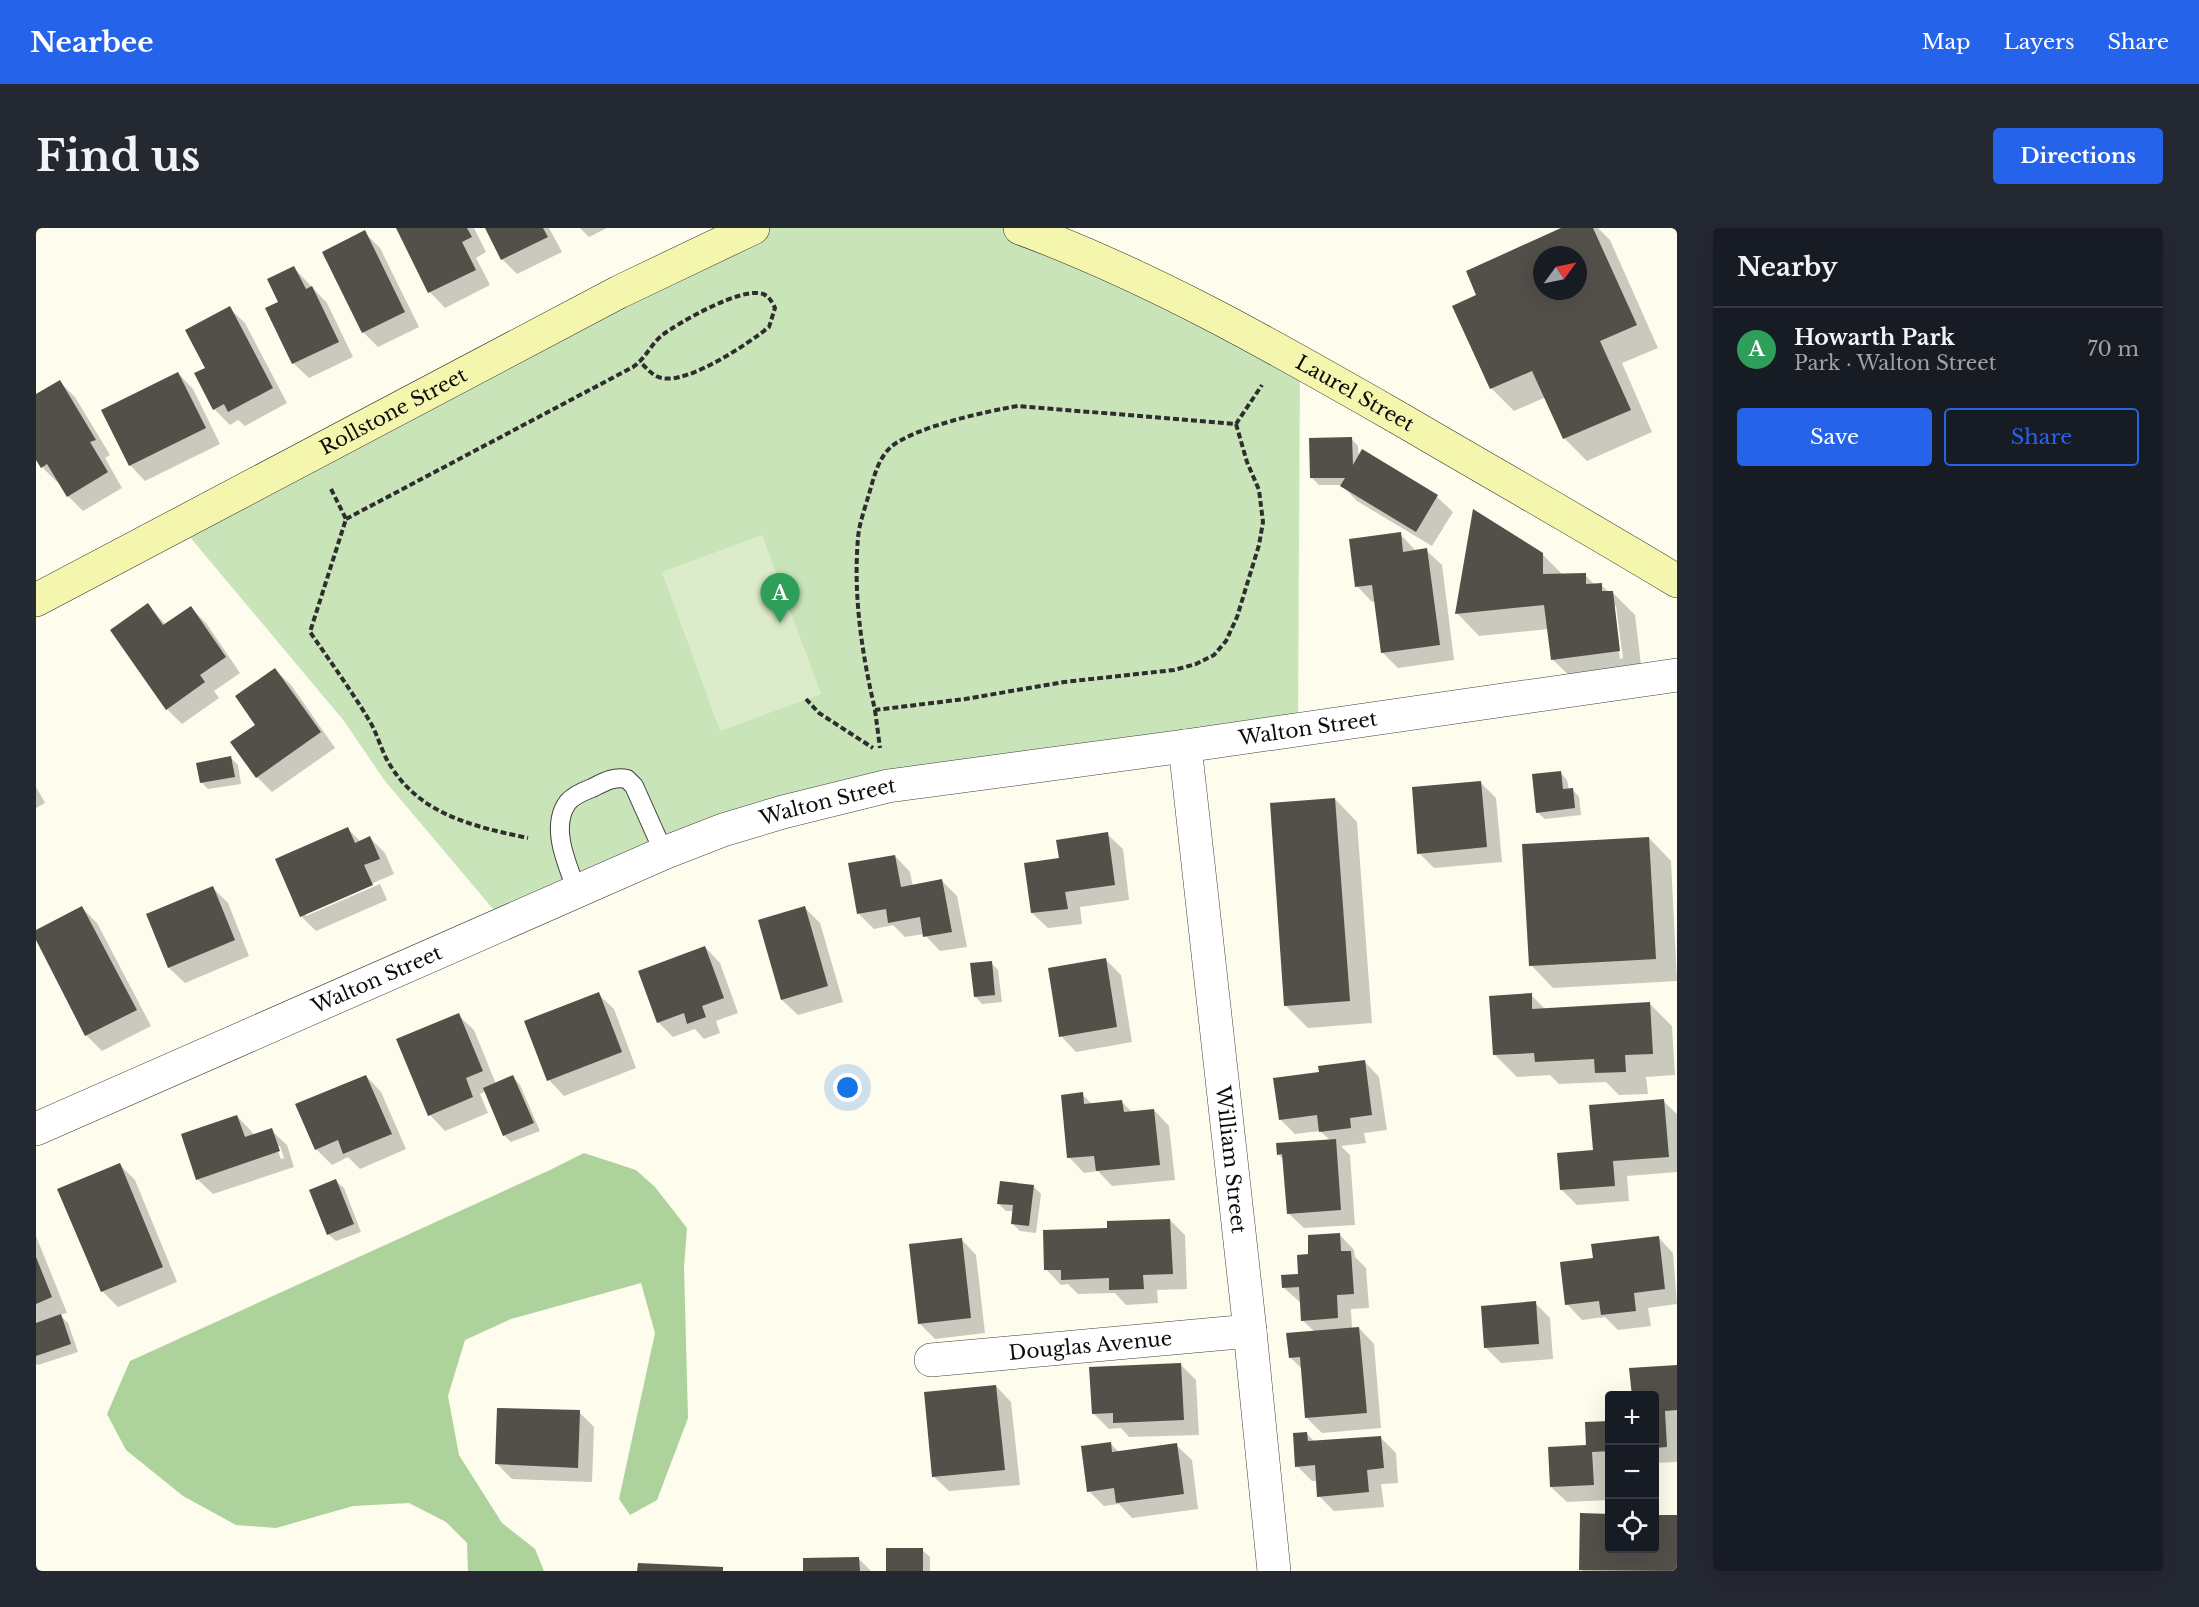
<!DOCTYPE html>
<meta charset="utf-8">
<style>
body{margin:0;font-family:"Libre Baskerville",serif;background:#242831;color:#f1f3f6}
.controls{position:absolute;right:18px;bottom:18px;display:grid;overflow:hidden;border-radius:6px;box-shadow:0 6px 24px #0002}
.controls button{width:54px;height:54px;display:grid;place-items:center;padding:0;border:0;border-bottom:2px solid #363941;background:#171b24;color:#f1f3f6;font:30px sans-serif}
.compass{position:absolute;left:1497px;top:18px;width:54px;height:54px;border-radius:50%;background:#171b24;box-shadow:0 6px 24px #0002;rotate:57deg}
.you{position:absolute;left:812px;top:860px;width:21px;height:21px;margin:-15px;border:4px solid #fff;border-radius:50%;background:#1a73e8;box-shadow:0 0 0 9px #1a73e833}
.badge{display:grid;place-items:center;width:39px;height:39px;border-radius:50%;background:#2563eb;color:#fff;font-size:20px;font-weight:700}
.pin{position:absolute;translate:-50% -50px;filter:drop-shadow(0 2px 3px #0008)}
.pin::after{content:'';position:absolute;top:32px;width:21px;height:18px;background:inherit;clip-path:polygon(0 0,100% 0,50% 100%)}
.list{margin:0;padding:0;list-style:none}
h2{display:flex;justify-content:space-between;align-items:center;height:78px;margin:0;padding:0 24px;font-size:26px}
h2 small{font-size:20px;font-weight:400;color:#9ea1a6}
.list li{display:grid;grid-template-columns:39px 1fr auto;gap:18px;align-items:center;box-sizing:border-box;height:84px;padding:0 24px;border-top:2px solid #363941}
.list b{display:block;font-size:22px;white-space:nowrap}
.list p{margin:0;font-size:20px;white-space:nowrap;color:#9ea1a6}
.list em{font-size:20px;font-style:normal;color:#9ea1a6}
.actions{display:flex;gap:12px;padding:18px 24px}
.actions a{flex:1;padding:14px 0;border:2px solid #2563eb;border-radius:6px;text-align:center;font-size:21px;color:#2563eb}
.actions .main{background:#2563eb;color:#fff}
.icon{flex:none;width:33px;height:33px;fill:none;stroke:currentColor;stroke-width:2;stroke-linecap:round;stroke-linejoin:round}
.map{position:relative;flex:none;width:1641px;height:1343px;overflow:hidden;border-radius:6px}
header{display:flex;align-items:center;gap:36px;box-sizing:border-box;height:84px;padding:0 30px;background:#2563eb;color:#fff}
header strong{font-size:28px}
nav{display:flex;gap:33px;margin-inline-start:auto;font-size:21px}
.intro{display:flex;align-items:center;justify-content:space-between;box-sizing:border-box;height:144px;padding:0 36px}
h1{margin:0;font-size:42px}
.button{padding:15px 27px;border-radius:6px;background:#2563eb;color:#fff;font-size:21px;font-weight:700}
main{display:flex;gap:36px;padding:0 36px}
aside{flex:1;background:#171b24;border-radius:6px;box-shadow:0 6px 24px #0002}
.map>svg:first-child{display:block}
</style>
<header>
<strong>Nearbee</strong>
<nav><a>Map</a><a>Layers</a><a>Share</a></nav>
</header>
<div class="intro"><h1>Find us</h1><a class="button">Directions</a></div>
<main>
<div class="map">
<svg width="1641" height="1343" viewBox="0 0 1641 1343">
<rect width="100%" height="100%" fill="#fdfced"/>
<path fill="#cae4ba" d="M717 0H984L1264 133 1262 502 852 558 468 694 349 553 308 493 143 296Z"/>
<path fill="#add29b" d="M548 925 600 942 619 959 651 1000 648 1039 652 1190 621 1272 594 1287 583 1271 619 1105 605 1055 475 1091 429 1112 412 1168 423 1227 466 1295 499 1321 508 1343H432L431 1315 410 1294 373 1275 317 1278 240 1300 200 1297 147 1268 90 1222 71 1186 94 1133 514 942Z"/>
<path fill="#dceccb" d="M726 307 785 466 684 503 626 344Z"/>
<g fill="#0003" fill-rule="evenodd">
<path d="M361 0H438L450 24 440 30 454 57 409 80 394 64Z"/>
<path d="M451 0H513L526 24 481 46 466 31Z"/>
<path d="M544 0H571L553 9Z"/>
<path d="M1529 0H1562L1574 12 1622 120 1586 135 1616 204 1551 233 1528 210 1510 169 1478 183 1455 160 1442 68ZM1506 27H1542V63H1506Z"/>
<path d="M328 4 344 20 383 99 342 119 327 104Z"/>
<path d="M258 40 291 75 317 129 273 150 257 135 244 74Z"/>
<path d="M193 80 209 95 251 175 209 198 202 192 194 197 178 181 160 146 171 140Z"/>
<path d="M142 145 157 161 184 216 109 253 94 237Z"/>
<path d="M24 154 39 169 74 227 69 230 86 260 47 283 32 268 23 253 21 254 6 239 0 229V168Z"/>
<path d="M1315 210 1322 218 1323 230 1327 223 1401 269 1417 284 1396 318 1321 273 1306 257H1283L1276 250Z"/>
<path d="M1364 306 1380 323 1390 322 1406 337 1418 432 1362 440 1347 425 1340 373 1336 374 1321 358Z"/>
<path d="M1506 326 1527 347H1549L1559 357H1565L1573 364H1576L1599 387 1606 445 1539 453 1516 431 1513 401 1443 408 1421 385ZM1577 378H1580L1587 430 1584 431Z"/>
<path d="M112 377 130 397 155 380 170 395 204 445 178 463 183 470 146 496 131 481Z"/>
<path d="M239 442 255 457 299 520 236 564 221 549V497Z"/>
<path d="M195 530 202 537 205 556 172 561 165 554Z"/>
<path d="M1524 544 1531 552 1533 562 1536 561 1543 569 1545 587 1509 591 1501 584Z"/>
<path d="M1444 554 1460 570 1466 634 1398 640 1383 625Z"/>
<path d="M0 559 9 575 0 580Z"/>
<path d="M1299 571 1321 594 1336 795 1272 800 1249 777Z"/>
<path d="M312 601 325 614 333 609 349 625 358 646 270 684V688L344 656 351 672 280 703 265 688Z"/>
<path d="M1071 606 1087 621 1093 672 1044 679 1046 696 1012 700 996 685 1024 632Z"/>
<path d="M1613 610 1635 633 1641 753 1517 760 1495 737Z"/>
<path d="M859 628 874 644 877 659 906 653 921 668 931 719 904 723 888 706 869 709 857 697 838 701 823 686Z"/>
<path d="M177 660 192 675 213 728 149 755 133 740 112 687Z"/>
<path d="M46 680 61 695 115 798 66 823 51 808 0 709V704Z"/>
<path d="M769 680 784 695 807 774 762 787 746 772Z"/>
<path d="M669 719 684 735 702 785 680 793 684 805 668 811 659 801 637 809 622 794Z"/>
<path d="M1070 732 1085 747 1096 814 1040 824 1025 808Z"/>
<path d="M955 735 962 742 966 774 946 776 939 768Z"/>
<path d="M562 766 578 781 600 840 528 868 513 852Z"/>
<path d="M1495 767 1510 782 1614 776 1636 798 1639 847 1610 849 1612 866 1583 867 1570 854 1523 856 1514 847 1481 849 1458 826Z"/>
<path d="M422 787 438 802 460 856 477 849 484 857 504 903 475 914 468 907 450 863 444 866 452 885 409 903 394 887Z"/>
<path d="M1328 833 1343 849 1351 902 1328 905 1330 915 1305 918 1314 927 1319 997 1268 1000 1252 985 1248 932 1242 926 1294 912 1284 903 1259 906 1244 891 1285 846Z"/>
<path d="M330 848 345 864 370 921 324 941 312 929 296 937 280 921Z"/>
<path d="M1046 866 1057 877 1086 874 1096 884 1118 882 1133 898 1139 952 1076 958 1062 943 1048 945 1033 929Z"/>
<path d="M1627 873 1641 886V944L1591 948 1593 973 1541 977 1526 962 1559 924Z"/>
<path d="M201 888 216 904 218 908 235 902 251 917 258 939 177 966 161 951ZM240 918H244L248 930 245 931Z"/>
<path d="M84 937 99 952 141 1054 82 1079 66 1063Z"/>
<path d="M300 953 308 960 325 1004 300 1013 292 1006Z"/>
<path d="M997 958 1005 966 1000 1005 984 1003 976 995 978 983H970L963 976Z"/>
<path d="M1134 992 1149 1007 1151 1061 1121 1062 1122 1075 1090 1077 1079 1065 1042 1066 1032 1056 1025 1057 1010 1041 1072 1001Z"/>
<path d="M1303 1006 1318 1022 1319 1029 1330 1040 1333 1080 1315 1081 1316 1101 1323 1100 1338 1116 1345 1200 1286 1205 1271 1190 1266 1141 1254 1129 1279 1104 1266 1092 1265 1075 1248 1060 1263 1048 1274 1027Z"/>
<path d="M0 1008 31 1085 24 1087 32 1095 42 1124 2 1137 0 1136Z"/>
<path d="M1622 1009 1637 1025 1641 1076 1612 1080 1615 1098 1582 1102 1569 1089 1546 1092 1531 1076 1558 1031Z"/>
<path d="M925 1011 940 1027 949 1105 899 1111 884 1096Z"/>
<path d="M1499 1075 1514 1090 1517 1131 1465 1135 1449 1119Z"/>
<path d="M1145 1137 1160 1152 1163 1207 1093 1209 1085 1200 1073 1201 1058 1186Z"/>
<path d="M1641 1139V1234L1618 1235V1168Z"/>
<path d="M960 1158 975 1174 984 1257 913 1263 897 1248Z"/>
<path d="M543 1184 558 1199 556 1254 476 1251 461 1236Z"/>
<path d="M1574 1194V1238H1570L1573 1272 1531 1274 1515 1259Z"/>
<path d="M1271 1206 1279 1214 1345 1210 1360 1225 1362 1255 1345 1256 1348 1279 1298 1283 1283 1268 1282 1253H1276L1261 1238Z"/>
<path d="M1074 1215 1084 1225 1140 1217 1156 1232 1162 1281 1096 1290 1083 1276 1068 1278 1053 1263Z"/>
<path d="M1641 1289V1343H1546L1544 1341 1574 1320H1618Z"/>
<path d="M886 1322 894 1329V1343H852Z"/>
<path d="M823 1331 835 1343H768Z"/>
</g>
<g fill="#534f49" fill-rule="evenodd">
<path d="M360 0H431L436 9 426 14 440 42 392 65Z"/>
<path d="M449 0H507L512 9 465 32Z"/>
<path d="M1525 0H1557L1601 97 1564 113 1595 182 1527 211 1496 143 1454 161 1416 78 1440 67 1430 43ZM1506 27H1542V63H1506Z"/>
<path d="M329 2 369 84 326 105 286 24Z"/>
<path d="M258 38 270 61 276 58 303 114 256 136 229 80 242 74 231 51Z"/>
<path d="M194 78 237 160 192 184 188 176 177 182 158 145 169 140 149 102Z"/>
<path d="M142 144 170 200 93 238 65 182Z"/>
<path d="M24 152 60 212 54 214 72 244 31 269 11 236 5 240 0 232V166Z"/>
<path d="M1316 209 1317 237 1326 221 1402 267 1380 304 1304 258 1309 250H1274L1273 210Z"/>
<path d="M1437 281 1507 325V346L1550 345V356L1566 355V363H1577L1584 423 1515 432 1508 377 1419 386Z"/>
<path d="M1365 304 1367 324 1391 320 1404 417 1345 425 1336 357 1319 359 1313 311Z"/>
<path d="M112 375 127 397 155 378 190 429 164 447 169 454 130 482 74 402Z"/>
<path d="M239 440 285 504 220 550 194 514 219 497 199 468Z"/>
<path d="M195 528 199 549 164 555 160 535Z"/>
<path d="M1525 543 1527 561 1537 560 1539 580 1500 585 1496 546Z"/>
<path d="M1445 553 1451 619 1381 626 1376 559Z"/>
<path d="M1299 570 1314 773 1248 778 1234 575Z"/>
<path d="M312 599 319 615 334 608 344 631 328 637 337 657 264 689 239 631Z"/>
<path d="M1072 604 1079 657 1029 664 1032 681 995 685 988 635 1023 630 1020 612Z"/>
<path d="M1613 609 1620 731 1493 738 1486 616Z"/>
<path d="M859 627 865 659 906 651 916 704 887 709 884 689 852 695 850 681 821 686 812 635Z"/>
<path d="M177 658 199 712 132 740 110 686Z"/>
<path d="M46 678 101 782 49 808 0 712V702Z"/>
<path d="M769 678 792 758 745 772 722 692Z"/>
<path d="M669 718 688 770 666 778 670 789 651 796 648 785 621 795 602 743Z"/>
<path d="M1070 730 1081 799 1023 809 1012 740Z"/>
<path d="M956 733 959 767 938 769 934 735Z"/>
<path d="M563 764 586 824 511 853 488 793Z"/>
<path d="M1496 765V781L1614 774 1617 826 1589 827 1590 844 1559 845 1558 831 1499 834 1498 825 1457 827 1453 768Z"/>
<path d="M423 785 447 843 430 850 437 869 392 888 360 811Z"/>
<path d="M1329 832 1336 887 1314 890 1315 900 1283 904 1281 887 1243 892 1237 850 1283 844 1282 838Z"/>
<path d="M330 847 356 906 307 926 302 912 279 922 259 876Z"/>
<path d="M477 847 498 895 467 908 447 860Z"/>
<path d="M1047 864 1048 876 1086 872 1088 884 1118 881 1124 937 1060 943 1058 928 1031 930 1025 867Z"/>
<path d="M1628 871 1633 929 1577 933 1579 958 1524 962 1521 925 1557 922 1553 877Z"/>
<path d="M201 887 209 909 236 900 244 923 160 952 145 906Z"/>
<path d="M1300 911 1305 982 1251 986 1246 926 1241 927 1240 915Z"/>
<path d="M84 935 127 1039 65 1064 21 961Z"/>
<path d="M300 951 318 996 291 1007 273 962Z"/>
<path d="M964 953 998 957 993 998 975 996 977 977 961 976Z"/>
<path d="M1134 991 1137 1046 1107 1047 1108 1061 1073 1062V1050L1025 1052V1042H1008L1007 1002 1071 1000V993Z"/>
<path d="M1304 1005 1305 1023H1315L1318 1066 1301 1067 1302 1090 1265 1093 1263 1059 1246 1060 1245 1047 1262 1046 1261 1027 1272 1026V1007Z"/>
<path d="M1623 1008 1629 1061 1598 1065 1600 1083 1565 1087 1563 1073 1529 1077 1524 1034 1557 1030 1555 1016Z"/>
<path d="M926 1010 935 1090 882 1096 873 1016Z"/>
<path d="M0 1029 16 1069 0 1076Z"/>
<path d="M1500 1073 1503 1116 1448 1120 1445 1078Z"/>
<path d="M25 1086 35 1116 0 1128V1095Z"/>
<path d="M1323 1099 1331 1185 1269 1190 1264 1129 1253 1130 1250 1105Z"/>
<path d="M1145 1135 1148 1192 1077 1195V1185L1056 1186 1053 1139Z"/>
<path d="M1641 1137V1182L1629 1183 1631 1219 1618 1220V1168H1596L1593 1140Z"/>
<path d="M960 1157 969 1242 896 1249 888 1164Z"/>
<path d="M461 1180 544 1182 542 1240 459 1236Z"/>
<path d="M1574 1193V1223L1556 1224 1558 1257 1514 1259 1512 1219 1550 1217 1549 1194Z"/>
<path d="M1271 1204 1272 1213 1345 1208 1348 1240 1331 1242 1333 1264 1281 1269 1279 1237 1259 1239 1257 1205Z"/>
<path d="M1075 1214 1076 1224 1141 1215 1148 1266 1080 1275 1078 1260 1051 1264 1045 1218Z"/>
<path d="M1544 1285 1574 1286V1320H1618V1287H1641V1343L1543 1342Z"/>
<rect x="850" y="1320" width="37" height="23"/>
<path d="M823 1329 824 1343H767V1330Z"/>
<path d="M602 1335 687 1339V1343H601Z"/>
</g>
<g fill="none" stroke-linecap="round" stroke-linejoin="round">
<g stroke="#3f3f3f" stroke-width="20">
<path id="lane" d="M541 663C532 638 513 599 532 574 538 567 548 563 556 560 568 554 578 548 591 551L598 558 628 625"/>
</g>
<g stroke="#3f3f3f" stroke-width="34">
<g id="street">
<path id="s1" d="M1149 518 1214 1103 1238 1343"/>
<path id="s2" d="M0 901 628 625 687 602 747 584 852 558 1149 518 1641 447"/>
<path id="s3" d="M895 1132 1214 1103"/>
</g>
</g>
<g stroke="#2e2e2e" stroke-width="34">
<g id="secondary">
<path id="s4" d="M984 0C1119 50 1242 121 1366 192 1458 246 1550 298 1641 353"/>
<path id="s5" d="M0 372 583 64 717 0"/>
</g>
</g>
<g stroke="#2e2e2e" stroke-width="4" stroke-dasharray="6 3" stroke-linecap="butt">
<path d="M1200 196 1211 234 1223 262 1227 294 1223 317 1201 389 1190 413 1178 427 1160 436 1138 442 1028 454 929 471 839 482C826 426 817 368 822 310 823 296 829 280 833 266 838 249 842 230 856 218 880 199 951 183 982 178L1200 196 1226 157"/>
<path d="M295 261 310 291 274 404C294 433 315 462 333 492 340 503 344 518 350 530 380 586 435 598 492 610"/>
<path d="M310 291 597 139C609 131 614 118 625 108 642 95 706 58 727 66 733 68 736 74 739 80L733 99C712 116 652 156 626 150 616 148 611 140 604 134"/>
<path d="M770 471 783 485 837 520"/>
<path d="M839 482 844 520"/>
</g>
<use href="#lane" stroke="#fff" stroke-width="18"/>
<use href="#street" stroke="#fff" stroke-width="33"/>
<use href="#secondary" stroke="#f4f6ae" stroke-width="33"/>
</g>
<g text-anchor="middle" stroke-width="6" stroke-linejoin="round" paint-order="stroke">
<g font-size="20" fill="#0c0c0c" stroke="#fff">
<text dy="7" stroke="none"><textPath href="#s4" startOffset="374">Laurel Street</textPath></text>
<text dy="7" stroke="none"><textPath href="#s5" startOffset="404">Rollstone Street</textPath></text>
<text dy="7" stroke="none"><textPath href="#s2" startOffset="1344">Walton Street</textPath></text>
<text dy="7" stroke="none"><textPath href="#s2" startOffset="858">Walton Street</textPath></text>
<text dy="7" stroke="none"><textPath href="#s2" startOffset="372">Walton Street</textPath></text>
<text dy="7" stroke="none"><textPath href="#s1" startOffset="416">William Street</textPath></text>
<text dy="7" stroke="none"><textPath href="#s3" startOffset="160">Douglas Avenue</textPath></text>
</g>
</g>
</svg>
<div class="controls">
<button>+</button>
<button>−</button>
<button><svg class="icon" aria-label="locate" viewBox="0 0 24 24"><circle cx="12" cy="12" r="6"/><path d="M12 2v4M12 18v4M2 12h4M18 12h4"/></svg></button>
</div>
<svg class="compass" viewBox="-18 -18 36 36"><path d="M0-13l5 13h-10z" fill="#e53935"/><path d="M0 13l5-13h-10z" fill="#9ea1a6"/></svg>
<div class="you"></div>
<div class="pin badge" style="left:744px;top:395px;background:#2e9e5b">A</div>
</div>
<aside>
<h2>Nearby<small></small></h2>
<ul class="list">
<li><span class="badge" style="background:#2e9e5b">A</span><div><b>Howarth Park</b><p>Park · Walton Street</p></div><em>70 m</em></li>
</ul>
<div class="actions"><a class="main">Save</a><a>Share</a></div>
</aside>
</main>
